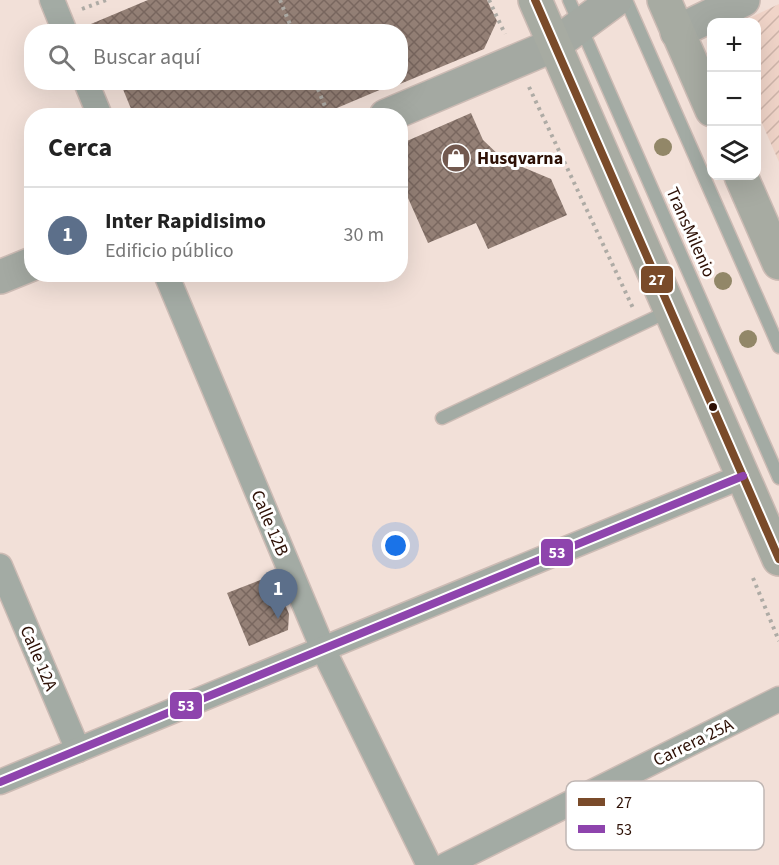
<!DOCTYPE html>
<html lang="es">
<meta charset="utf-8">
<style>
body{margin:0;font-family:"Source Sans 3",sans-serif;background:#f6f6f6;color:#222}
.controls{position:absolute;right:18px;top:18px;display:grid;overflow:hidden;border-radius:12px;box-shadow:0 6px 24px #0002}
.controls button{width:54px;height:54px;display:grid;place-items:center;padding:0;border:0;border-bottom:2px solid #e0e0e0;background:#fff;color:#222;font:30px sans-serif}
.you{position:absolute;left:396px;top:546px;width:21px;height:21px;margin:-15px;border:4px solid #fff;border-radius:50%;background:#1a73e8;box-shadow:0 0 0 9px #1a73e833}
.badge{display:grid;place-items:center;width:39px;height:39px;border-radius:50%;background:#0b8043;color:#fff;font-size:20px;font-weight:700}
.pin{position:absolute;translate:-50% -50px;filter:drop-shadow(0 2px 3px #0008)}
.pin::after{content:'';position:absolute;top:32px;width:21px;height:18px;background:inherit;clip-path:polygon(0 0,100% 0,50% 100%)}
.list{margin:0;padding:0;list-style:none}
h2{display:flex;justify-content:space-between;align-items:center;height:78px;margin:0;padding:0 24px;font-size:26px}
h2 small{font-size:20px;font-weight:400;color:#767676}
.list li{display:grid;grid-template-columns:39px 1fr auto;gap:18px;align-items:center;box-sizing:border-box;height:96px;padding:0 24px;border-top:2px solid #e0e0e0}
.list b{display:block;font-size:22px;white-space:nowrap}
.list p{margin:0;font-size:20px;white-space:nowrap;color:#767676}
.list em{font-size:20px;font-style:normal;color:#767676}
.icon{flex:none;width:33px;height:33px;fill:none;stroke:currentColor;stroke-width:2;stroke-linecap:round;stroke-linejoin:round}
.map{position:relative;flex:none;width:779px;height:865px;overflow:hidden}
.search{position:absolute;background:#fff;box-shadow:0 6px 24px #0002;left:24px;top:24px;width:384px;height:66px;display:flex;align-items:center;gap:15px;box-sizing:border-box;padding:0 21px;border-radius:24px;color:#767676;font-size:22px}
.panel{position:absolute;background:#fff;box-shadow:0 6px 24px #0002;left:24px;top:108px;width:384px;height:174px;border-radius:24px}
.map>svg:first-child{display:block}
</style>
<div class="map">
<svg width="779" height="865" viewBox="0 0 779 865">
<defs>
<pattern id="industrial-furrows" width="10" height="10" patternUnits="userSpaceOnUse" patternTransform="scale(1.5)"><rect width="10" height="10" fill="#f0d4c8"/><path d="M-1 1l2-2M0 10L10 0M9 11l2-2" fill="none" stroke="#ceb5aa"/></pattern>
<pattern id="building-cross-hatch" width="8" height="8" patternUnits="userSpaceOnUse" patternTransform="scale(1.5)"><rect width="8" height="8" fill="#948076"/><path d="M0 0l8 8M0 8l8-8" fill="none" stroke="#79675f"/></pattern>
</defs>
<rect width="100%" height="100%" fill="#f2e0d8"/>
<path fill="url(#industrial-furrows)" d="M779 4V162L757 112 756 22H741Z"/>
<g fill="url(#building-cross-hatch)">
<path d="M148 0H487L497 21 484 49 400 84V32H79V29Z"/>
<path d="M120 82H396V83L318 116H134Z"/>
<path d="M471 113 483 140 503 159 551 179 567 215 488 249 476 223 428 243 400 180V144Z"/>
<path d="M273 575 289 614 288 630 249 646 227 593Z"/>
</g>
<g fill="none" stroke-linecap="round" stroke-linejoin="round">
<g stroke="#ccbbb4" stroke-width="15">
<g id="lane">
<path d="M569 0 779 478"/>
<path d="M626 0 779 347"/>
<path d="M442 418 669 311"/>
</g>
</g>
<g stroke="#ccbbb4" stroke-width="27">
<g id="street">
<path d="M52 0 65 32"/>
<path d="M86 82 100 116"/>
<path d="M166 274 323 649 429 865"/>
<path d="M0 566 78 750"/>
<path d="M0 782 743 476"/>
<path d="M446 865 779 699"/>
</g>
</g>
<g stroke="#ccbbb4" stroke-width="36">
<g id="secondary">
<path d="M677 32 743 0"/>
<path d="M386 116 554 45 615 0"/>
<path d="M0 277 32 264"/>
</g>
</g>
<g stroke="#ccbbb4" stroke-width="36">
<g id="primary">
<path d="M535 0 779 559"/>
<path d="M664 0 712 110"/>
<path d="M741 176 779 263"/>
</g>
</g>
<g stroke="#aeaba5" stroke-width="4" stroke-dasharray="3 4.5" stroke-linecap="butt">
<path d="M280 0 293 32"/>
<path d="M489 0 505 34"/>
<path d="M82 9 106 0"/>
<path d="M315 82 329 116"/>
<path d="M529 87 633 308"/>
<path d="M753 578 779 641"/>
</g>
<use href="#lane" stroke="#a3aba4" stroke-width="12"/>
<use href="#street" stroke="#a3aba4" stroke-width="24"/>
<use href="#secondary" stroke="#a4a9a2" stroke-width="33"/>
<use href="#primary" stroke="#a7aba2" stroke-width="33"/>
<g stroke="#fff" stroke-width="12">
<path id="bus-1" d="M535 0 779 559"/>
</g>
<g stroke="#fff" stroke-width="12">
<path id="bus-2" d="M0 782 743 476"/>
</g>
<use href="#bus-1" stroke="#7a4b2a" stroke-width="8"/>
<use href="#bus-2" stroke="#8e44ad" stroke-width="8"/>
</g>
<g fill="#928768">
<circle cx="663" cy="147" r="9"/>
<circle cx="723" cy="281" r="9"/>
<circle cx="748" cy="339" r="9"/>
</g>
<defs>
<g id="shop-disc" transform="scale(1.5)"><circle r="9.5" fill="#72594f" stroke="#fff"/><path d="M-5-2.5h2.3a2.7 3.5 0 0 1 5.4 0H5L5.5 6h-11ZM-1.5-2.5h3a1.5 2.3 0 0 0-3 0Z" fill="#fff"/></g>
</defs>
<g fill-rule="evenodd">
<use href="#shop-disc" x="456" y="158"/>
</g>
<circle fill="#2d1005" stroke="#fff" stroke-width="2" cx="713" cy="407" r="5"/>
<g text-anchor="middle" stroke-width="6" stroke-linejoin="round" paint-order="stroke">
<g font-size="18" font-weight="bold" fill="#2d1005" stroke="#fff" text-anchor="start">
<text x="477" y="164">Husqvarna</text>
</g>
<g font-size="18" fill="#2d1005" stroke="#fff">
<text transform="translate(691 232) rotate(66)" y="6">TransMilenio</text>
<text transform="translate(270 523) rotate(67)" y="6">Calle 12B</text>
<text transform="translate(39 658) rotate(67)" y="6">Calle 12A</text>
<text transform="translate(693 742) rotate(-26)" y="6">Carrera 25A</text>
</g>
</g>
<rect x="566" y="781" width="198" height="69" rx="9" fill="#fff" stroke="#c0b7b4" stroke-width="1.5"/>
<rect x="578" y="798" width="27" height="8" fill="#7a4b2a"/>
<rect x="578" y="825" width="27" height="8" fill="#8e44ad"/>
<g font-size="16" fill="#2d1005">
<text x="616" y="808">27</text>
<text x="616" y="835">53</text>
</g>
<g stroke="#fff" stroke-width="2">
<rect x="640" y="265" width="34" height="29" rx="6" fill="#7a4b2a"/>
<rect x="540" y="538" width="34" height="29" rx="6" fill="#8e44ad"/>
<rect x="169" y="691" width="34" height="29" rx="6" fill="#8e44ad"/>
</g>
<g font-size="16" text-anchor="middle" font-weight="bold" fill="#fff">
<text x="657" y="285">27</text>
<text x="557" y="558">53</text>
<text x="186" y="711">53</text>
</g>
</svg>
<div class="controls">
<button>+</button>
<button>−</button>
<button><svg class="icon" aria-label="layers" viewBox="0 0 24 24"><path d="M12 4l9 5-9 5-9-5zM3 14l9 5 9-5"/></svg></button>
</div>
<div class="you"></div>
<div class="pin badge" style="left:278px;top:619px;background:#5c6f8a">1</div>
<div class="search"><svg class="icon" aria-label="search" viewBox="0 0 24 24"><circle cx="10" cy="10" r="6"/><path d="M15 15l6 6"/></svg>Buscar aquí</div>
<section class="panel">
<h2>Cerca<small></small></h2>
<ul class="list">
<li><span class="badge" style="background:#5c6f8a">1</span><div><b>Inter Rapidisimo</b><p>Edificio público</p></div><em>30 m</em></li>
</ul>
</section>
</div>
